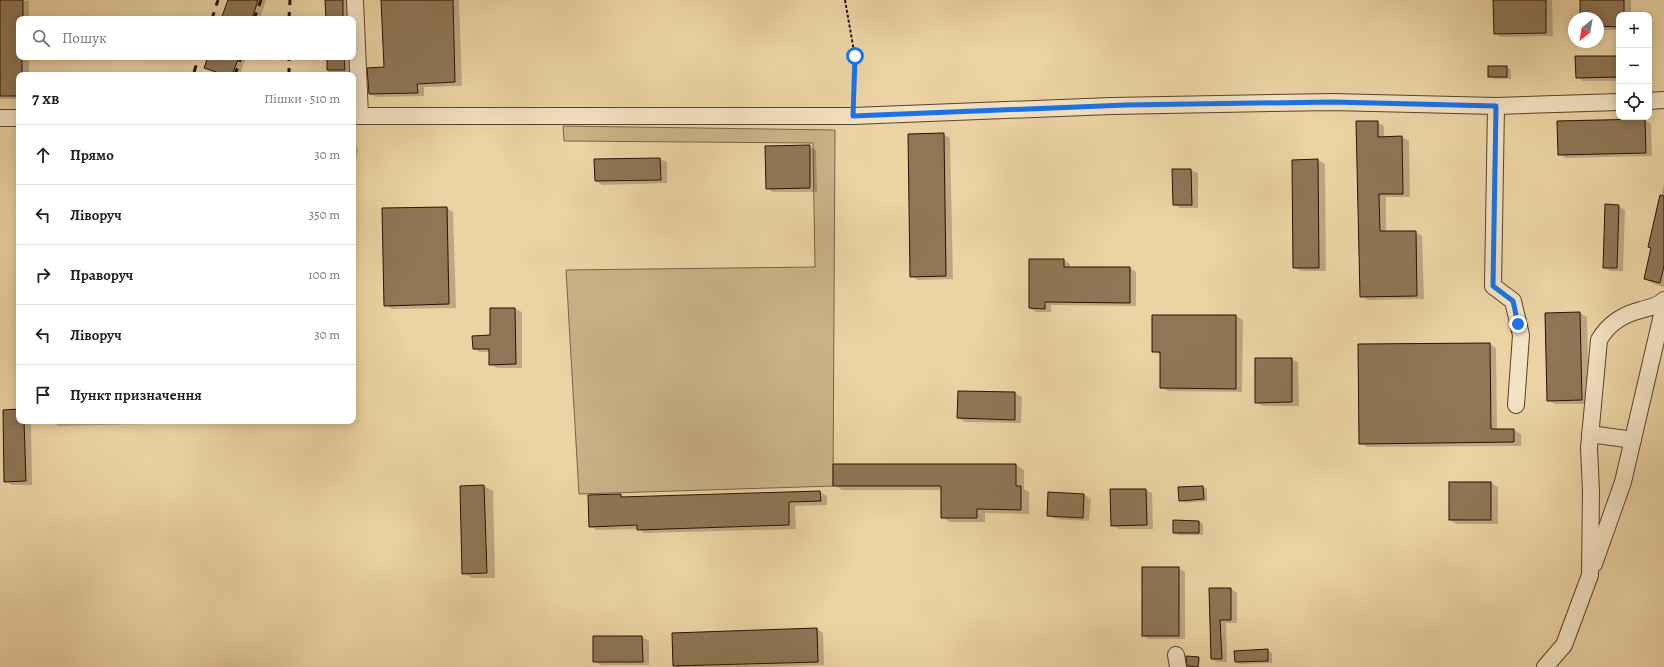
<!DOCTYPE html>
<html lang="uk">
<meta charset="utf-8">
<style>
body{margin:0;font-family:Alegreya,serif;background:#f6f6f6;color:#222}
.controls{position:absolute;right:12px;top:12px;display:grid;overflow:hidden;border-radius:8px;box-shadow:0 2px 10px #0003}
.controls button{width:36px;height:36px;display:grid;place-items:center;padding:0;border:0;border-bottom:1px solid #e0e0e0;background:#fff;color:#222;font:20px sans-serif}
.compass{position:absolute;left:1568px;top:12px;width:36px;height:36px;border-radius:50%;background:#fff;box-shadow:0 2px 10px #0003;rotate:211deg}
.stop{position:absolute;width:12px;height:12px;margin:-9px;border:3px solid #1a73e8;border-radius:50%;background:#fff}
.stop.end{background:#1a73e8;border-color:#fff;box-shadow:0 1px 4px #0008}
.list{margin:0;padding:0;list-style:none}
h2{display:flex;justify-content:space-between;align-items:center;height:52px;margin:0;padding:0 16px;font-size:17px}
h2 small{font-size:13px;font-weight:400;color:#767676}
.list li{display:grid;grid-template-columns:26px 1fr auto;gap:12px;align-items:center;box-sizing:border-box;height:60px;padding:0 16px;border-top:1px solid #e0e0e0}
.list b{display:block;font-size:15px;white-space:nowrap}
.list em{font-size:13px;font-style:normal;color:#767676}
.icon{flex:none;width:22px;height:22px;fill:none;stroke:currentColor;stroke-width:2;stroke-linecap:round;stroke-linejoin:round}
.map{position:relative;flex:none;width:1664px;height:667px;overflow:hidden}
.search{position:absolute;background:#fff;box-shadow:0 2px 10px #0003;left:16px;top:16px;width:340px;height:44px;display:flex;align-items:center;gap:10px;box-sizing:border-box;padding:0 14px;border-radius:8px;color:#767676;font-size:15px}
.panel{position:absolute;background:#fff;box-shadow:0 2px 10px #0003;left:16px;top:72px;width:340px;height:352px;border-radius:8px}
.map>svg:first-child{display:block}
</style>
<div class="map">
<svg width="1664" height="667" viewBox="0 0 1664 667">
<rect width="100%" height="100%" fill="#ecd3a3"/>
<filter id="stains"><feTurbulence type="fractalNoise" baseFrequency=".005" numOctaves="4"/><feColorMatrix values="0 0 0 0 .2 0 0 0 0 .09 0 0 0 0 .02 0 0 0 .5 -.17"/></filter>
<radialGradient id="worn" r=".72"><stop offset=".6" stop-color="#630" stop-opacity="0"/><stop offset="1" stop-color="#630" stop-opacity=".3"/></radialGradient>
<path fill="#cbb288" stroke="#7a6245" d="M563 126 835 130 833 486 579 494 566 270 815 267 813 143 564 141Z"/>
<g fill="#0003">
<path d="M0 0 29 1V19H19V57H29V73H51L54 75H19V99H0Z"/>
<path d="M229 0H266L260 19H222Z"/>
<path d="M326 0H349L350 19H327Z"/>
<path d="M382 0H459L462 86 424 87V96L376 97 370 94 385 68Z"/>
<path d="M1494 0H1552L1553 36 1501 37 1495 33Z"/>
<path d="M1581 0H1631V15H1619V30H1598V18H1581Z"/>
<path d="M209 57H246L240 75H223L205 67Z"/>
<path d="M328 57H351L353 75H328Z"/>
<path d="M1619 57V81H1583L1577 77Z"/>
<path d="M1507 67 1511 69V79H1494L1489 77Z"/>
<path d="M1644 120 1651 124 1652 156 1566 158 1559 154Z"/>
<path d="M1377 122 1384 126V138L1402 137 1409 141 1410 197H1386V232H1415L1422 236 1424 299 1368 300 1361 296Z"/>
<path d="M943 134 950 138 953 279 918 280 911 276Z"/>
<path d="M353 146 358 148 355 165H353Z"/>
<path d="M809 146 816 150 817 192H773L767 188Z"/>
<path d="M660 159 667 162V183L602 185 596 181 595 160Z"/>
<path d="M1318 160 1325 164 1326 271H1301L1294 267 1293 161Z"/>
<path d="M1191 170 1198 173V208H1180L1174 204Z"/>
<path d="M1664 184V287L1654 284 1645 279 1652 248 1649 247Z"/>
<path d="M1618 206 1625 210 1623 271H1610L1604 267Z"/>
<path d="M447 208 453 212 456 308 392 309 385 305Z"/>
<path d="M1064 260 1070 264V268H1130L1136 272V306L1051 305V312H1036L1030 308Z"/>
<path d="M515 309 522 312V368H497L490 364V352H480L474 349 491 336Z"/>
<path d="M1580 313 1587 317 1589 404H1555L1548 400 1546 314Z"/>
<path d="M1236 316 1243 320 1242 392 1168 391 1161 387V355L1153 351Z"/>
<path d="M1490 344 1496 348 1497 430H1514L1521 434V446L1367 447 1360 443Z"/>
<path d="M1291 359 1298 362 1299 406H1263L1256 402Z"/>
<path d="M959 392 1015 393 1022 397 1021 423 965 422 958 418Z"/>
<path d="M19 410V421H31L32 485H12L5 481Z"/>
<path d="M52 421H275L58 426Z"/>
<path d="M1016 465 1024 470V489L1029 492V514L985 513V522H950L942 517V490H842L834 485Z"/>
<path d="M1491 483 1498 487V524H1457L1450 520Z"/>
<path d="M484 486 493 491 495 578H472L463 573Z"/>
<path d="M1203 487 1207 489V501L1185 503 1180 500Z"/>
<path d="M1146 490 1152 493 1153 529H1119L1112 525Z"/>
<path d="M820 492 827 496V505L795 506 796 529 645 533 638 529 597 530 590 526 621 495 626 498Z"/>
<path d="M1084 495 1091 499 1089 521 1055 519 1048 515Z"/>
<path d="M1174 521 1199 522 1203 524V535H1179L1174 533Z"/>
<path d="M1178 568 1185 572V639H1149L1143 636Z"/>
<path d="M1210 589H1231L1237 593V623H1226L1227 662H1218L1212 659Z"/>
<path d="M817 629 823 633 824 665 751 667H677L674 665Z"/>
<path d="M594 637H642L649 641V665H601L594 661Z"/>
<path d="M1268 650 1272 653V663L1240 664 1236 662Z"/>
<path d="M1198 658 1200 659 1199 667 1190 666Z"/>
</g>
<g fill="#8f7656" stroke="#2a1102">
<path d="M0 0H23V19H19V57H22V75H19V96H0Z"/>
<path d="M228 0H258L252 19H221Z"/>
<path d="M325 0H343V19H326Z"/>
<path d="M381 0H453L455 82 417 84 418 93 369 94 367 68 384 67Z"/>
<path d="M1493 0H1546V33L1494 34Z"/>
<path d="M1580 0H1624V15H1619V27L1598 26V18H1580Z"/>
<path d="M1575 56H1619V77L1576 78Z"/>
<path d="M208 57H239L232 75H225L204 68Z"/>
<path d="M327 57H344L345 70H327Z"/>
<rect x="1488" y="66" width="19" height="11"/>
<path d="M1645 119 1646 153 1558 155 1557 121Z"/>
<path d="M1356 121H1378V137L1402 136 1403 194H1379L1380 231H1416L1417 296 1360 297Z"/>
<path d="M944 133 946 276 910 277 908 134Z"/>
<path d="M810 145V188L766 189 765 146Z"/>
<path d="M660 158 661 180 595 181 594 159Z"/>
<path d="M1318 159 1319 268H1293L1292 160Z"/>
<path d="M1172 169H1191L1192 205H1173Z"/>
<path d="M1660 195 1664 196V266L1660 283 1644 279 1651 248 1648 247Z"/>
<path d="M1605 204 1619 205 1617 268H1603Z"/>
<path d="M447 207 449 304 384 306 382 208Z"/>
<path d="M1029 259H1064V267H1130V303L1045 302V309L1029 308Z"/>
<path d="M490 308H515L516 364 489 365V349H473L472 336 490 335Z"/>
<path d="M1580 312 1582 400 1547 401 1545 313Z"/>
<path d="M1152 315H1236V389L1160 388V352H1152Z"/>
<path d="M1490 343 1491 429H1514V442L1359 444 1358 344Z"/>
<path d="M1255 358H1292V402L1255 403Z"/>
<path d="M958 391 1015 392V420L957 418Z"/>
<path d="M19 409V421H24L26 481 4 482 3 410Z"/>
<path d="M833 464H1016V486H1021V510L977 509V518H941V486H833Z"/>
<rect x="1449" y="482" width="42" height="38"/>
<path d="M484 485 487 573 462 574 460 486Z"/>
<path d="M1203 486 1204 499 1179 501 1178 487Z"/>
<path d="M1110 489H1146L1147 525 1111 526Z"/>
<path d="M820 491 821 501 789 502V525L637 530V525L589 527 588 495 621 494V497Z"/>
<path d="M1048 492 1084 494 1083 518 1047 516Z"/>
<path d="M1173 520 1199 521V533H1173Z"/>
<rect x="1142" y="567" width="37" height="69"/>
<path d="M1209 588H1231V620H1220L1222 659H1211Z"/>
<path d="M817 628 818 662 673 666 672 633Z"/>
<path d="M593 636H642L643 662H593Z"/>
<path d="M1268 649V661L1235 662 1234 651Z"/>
<path d="M1186 656 1199 657 1198 667 1187 666Z"/>
</g>
<g fill="none" stroke-linecap="round" stroke-linejoin="round">
<g stroke="#5a422a" stroke-width="18">
<g id="minor">
<path d="M355 0 360 116"/>
<path d="M1649 101 1664 100"/>
<path d="M1496 106 1493 286 1513 301 1521 335 1516 405"/>
<path d="M353 116H853L1111 106 1332 102 1496 106 1619 102"/>
<path d="M0 118H19"/>
<path d="M1590 434 1633 440"/>
<path d="M1594 564 1623 482 1664 306"/>
<path d="M1176 655 1178 667"/>
<path d="M1545 667 1564 645 1590 575 1591 491 1589 448 1599 340C1608 324 1624 314 1641 310 1650 307 1657 307 1664 300"/>
</g>
</g>
<path stroke="#2a1102" stroke-width="2" stroke-dasharray="3 2" stroke-linecap="butt" d="M845 0 855 57 854 102"/>
<use href="#minor" stroke="#f3e2c3" stroke-width="16"/>
<g stroke="#2a1102" stroke-width="3" stroke-dasharray="7 7" stroke-linecap="butt">
<path d="M212 19 218 0"/>
<path d="M254 19 261 0"/>
<path d="M289 19 290 0"/>
<path d="M194 72 199 57"/>
<path d="M235 75 241 57"/>
<path d="M289 75V57"/>
</g>
</g>
<g fill="none" stroke-linecap="round" stroke-linejoin="round">
<path stroke="#1a73e8" stroke-width="5" d="M855 56 853 116 1126 105 1332 102 1496 106 1493 286 1513 301 1518 324"/>
</g>
<rect width="100%" height="100%" filter="url(#stains)"/>
<rect width="100%" height="100%" fill="url(#worn)"/>
</svg>
<div class="controls">
<button>+</button>
<button>−</button>
<button><svg class="icon" aria-label="locate" viewBox="0 0 24 24"><circle cx="12" cy="12" r="6"/><path d="M12 2v4M12 18v4M2 12h4M18 12h4"/></svg></button>
</div>
<svg class="compass" viewBox="-18 -18 36 36"><path d="M0-13l5 13h-10z" fill="#e53935"/><path d="M0 13l5-13h-10z" fill="#767676"/></svg>
<div class="stop" style="left:855px;top:56px"></div>
<div class="stop end" style="left:1518px;top:324px"></div>
<div class="search"><svg class="icon" aria-label="search" viewBox="0 0 24 24"><circle cx="10" cy="10" r="6"/><path d="M15 15l6 6"/></svg>Пошук</div>
<section class="panel">
<h2>7 хв<small>Пішки · 510 m</small></h2>
<ul class="list">
<li><svg class="icon" aria-label="ahead" viewBox="0 0 24 24"><path d="M12 20V5M6 11l6-6 6 6"/></svg><div><b>Прямо</b></div><em>30 m</em></li>
<li><svg class="icon" aria-label="left" viewBox="0 0 24 24"><path d="M17 20v-9H6M10 6l-5 5 5 5"/></svg><div><b>Ліворуч</b></div><em>350 m</em></li>
<li><svg class="icon" aria-label="right" viewBox="0 0 24 24"><path d="M7 20v-9h11M14 6l5 5-5 5"/></svg><div><b>Праворуч</b></div><em>100 m</em></li>
<li><svg class="icon" aria-label="left" viewBox="0 0 24 24"><path d="M17 20v-9H6M10 6l-5 5 5 5"/></svg><div><b>Ліворуч</b></div><em>30 m</em></li>
<li><svg class="icon" aria-label="arrive" viewBox="0 0 24 24"><path d="M6 21V4h12l-3 4 3 4H6"/></svg><div><b>Пункт призначення</b></div></li>
</ul>
</section>
</div>
